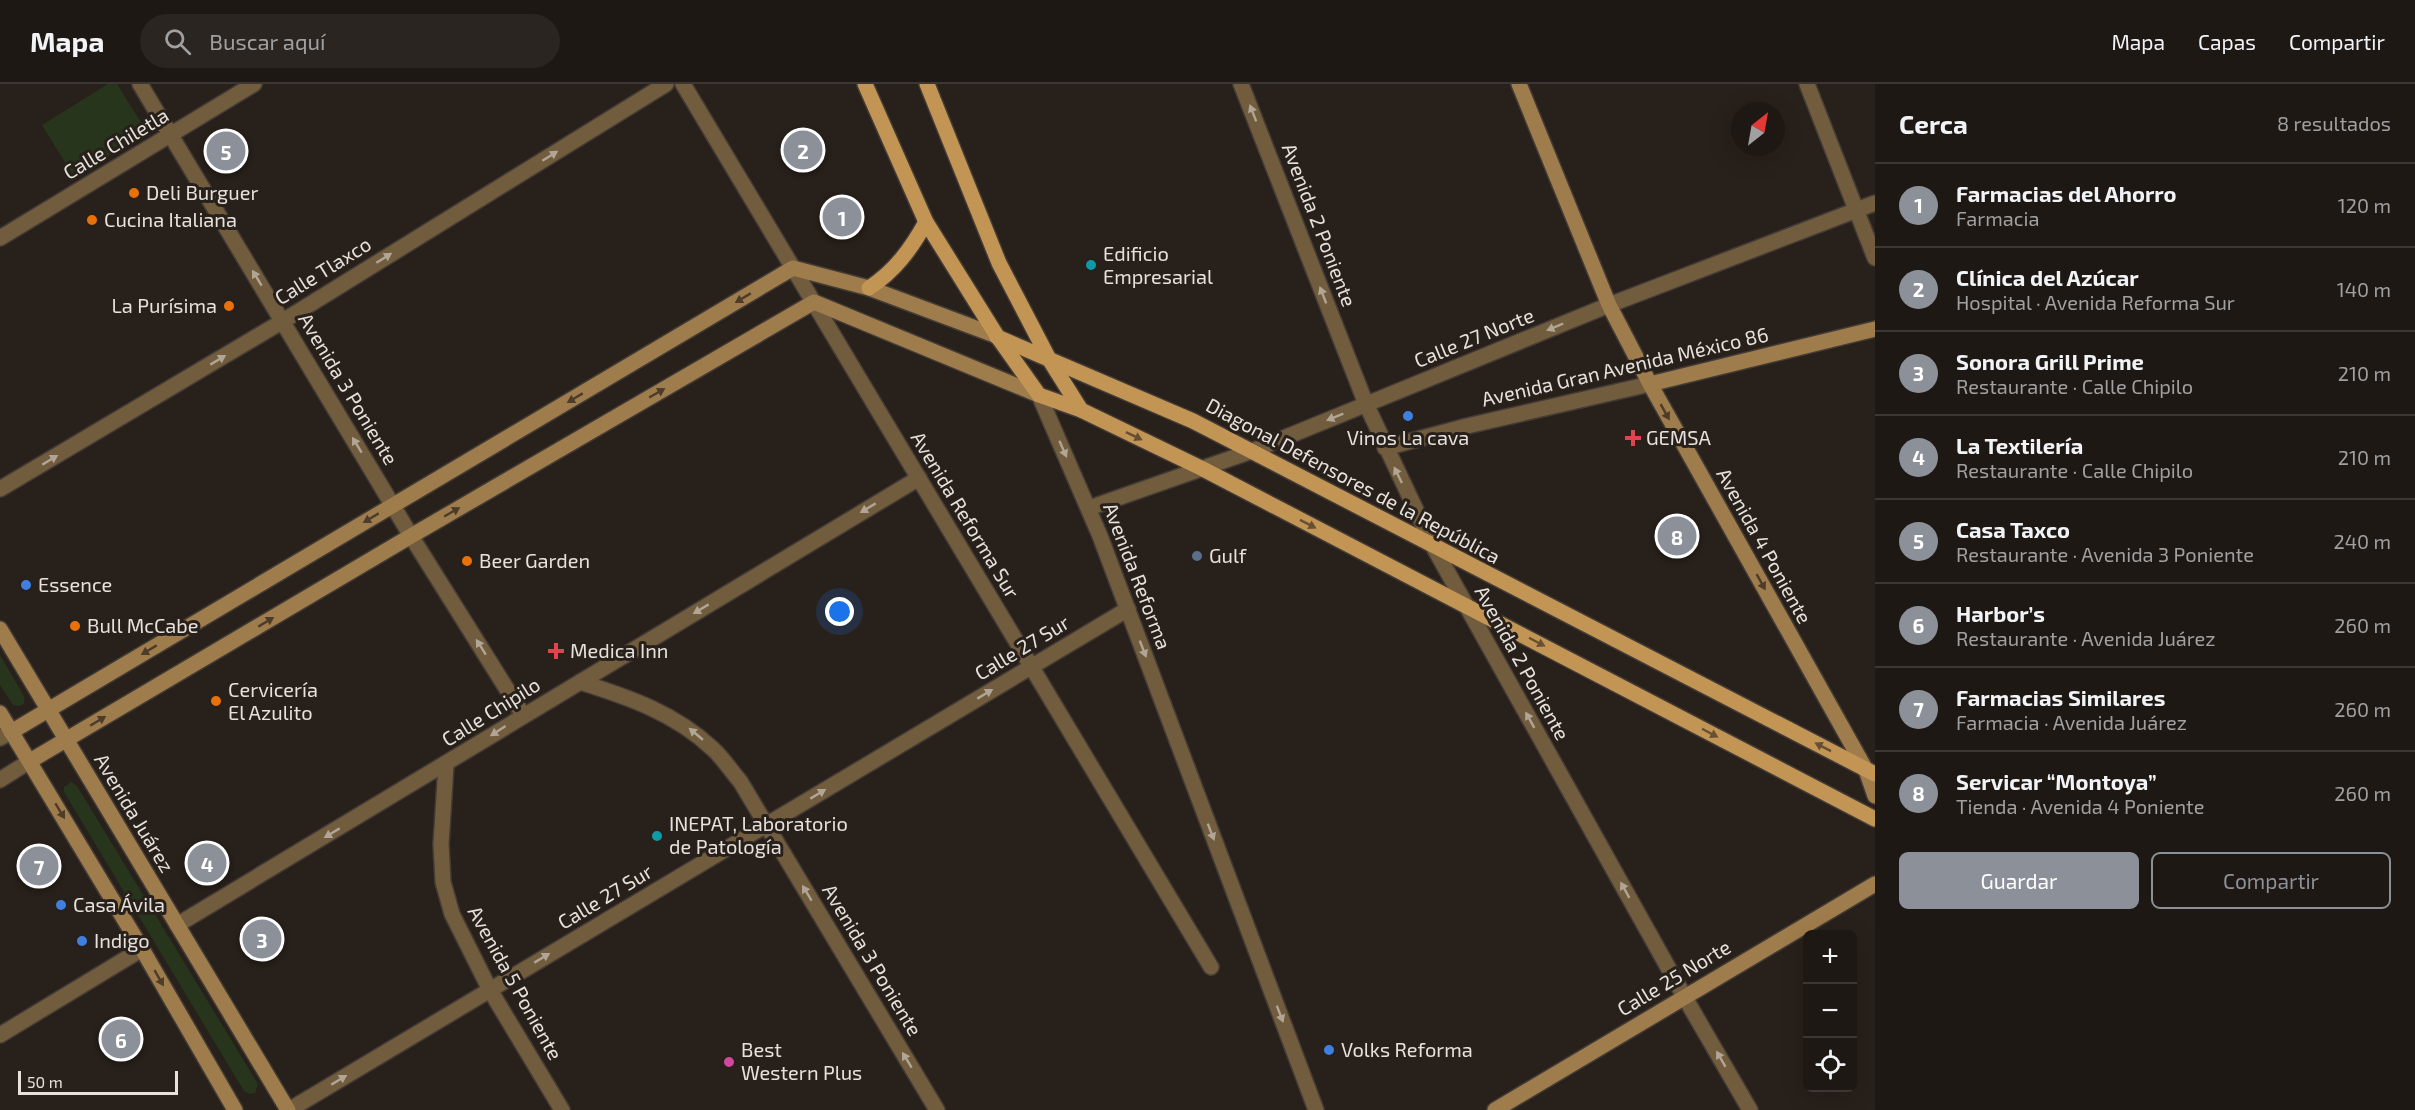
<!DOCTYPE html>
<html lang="es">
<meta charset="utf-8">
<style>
body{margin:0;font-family:"Exo 2",sans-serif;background:#2b2522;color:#f1f3f6}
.controls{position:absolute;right:18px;bottom:18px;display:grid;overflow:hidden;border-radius:9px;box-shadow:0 6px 24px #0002}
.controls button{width:54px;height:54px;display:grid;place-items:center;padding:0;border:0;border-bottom:2px solid #3c3734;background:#1e1814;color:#f1f3f6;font:30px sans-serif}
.compass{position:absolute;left:1731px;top:18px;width:54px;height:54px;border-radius:50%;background:#1e1814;box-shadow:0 6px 24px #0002;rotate:31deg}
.scale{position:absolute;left:18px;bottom:15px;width:160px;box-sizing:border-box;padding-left:6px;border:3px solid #e6e1dd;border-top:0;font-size:16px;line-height:21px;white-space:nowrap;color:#e6e1dd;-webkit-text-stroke:4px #28201a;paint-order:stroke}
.you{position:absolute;left:840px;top:528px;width:21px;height:21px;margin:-15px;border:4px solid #fff;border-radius:50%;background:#1a73e8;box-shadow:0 0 0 9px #1a73e833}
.badge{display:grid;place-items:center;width:39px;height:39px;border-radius:50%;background:#8c9099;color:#fff;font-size:20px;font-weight:700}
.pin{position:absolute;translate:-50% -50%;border:3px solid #fff;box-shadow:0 2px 6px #0006}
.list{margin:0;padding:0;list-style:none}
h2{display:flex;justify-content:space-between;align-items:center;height:78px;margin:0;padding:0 24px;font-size:26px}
h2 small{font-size:20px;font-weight:400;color:#a1a0a0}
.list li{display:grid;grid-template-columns:39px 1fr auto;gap:18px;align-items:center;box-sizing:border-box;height:84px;padding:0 24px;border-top:2px solid #3c3734}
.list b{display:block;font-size:22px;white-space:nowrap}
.list p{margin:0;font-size:20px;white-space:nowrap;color:#a1a0a0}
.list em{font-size:20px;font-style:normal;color:#a1a0a0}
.actions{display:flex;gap:12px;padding:18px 24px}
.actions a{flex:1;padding:14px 0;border:2px solid #8c9099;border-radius:9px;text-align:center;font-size:21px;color:#8c9099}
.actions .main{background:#8c9099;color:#fff}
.icon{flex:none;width:33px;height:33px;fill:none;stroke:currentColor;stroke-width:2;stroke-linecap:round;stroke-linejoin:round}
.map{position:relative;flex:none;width:1875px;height:1026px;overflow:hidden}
header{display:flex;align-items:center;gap:36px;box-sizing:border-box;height:84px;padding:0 30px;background:#1e1814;border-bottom:2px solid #3c3734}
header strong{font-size:28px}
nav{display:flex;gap:33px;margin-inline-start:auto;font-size:21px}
.search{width:420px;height:54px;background:#2b2522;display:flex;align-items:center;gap:15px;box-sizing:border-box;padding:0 21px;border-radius:33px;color:#a1a0a0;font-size:22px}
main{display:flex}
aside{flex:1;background:#1e1814}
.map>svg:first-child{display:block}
</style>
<header>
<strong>Mapa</strong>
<div class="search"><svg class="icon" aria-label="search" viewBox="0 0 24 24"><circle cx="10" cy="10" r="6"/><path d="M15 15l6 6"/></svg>Buscar aquí</div>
<nav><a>Mapa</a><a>Capas</a><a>Compartir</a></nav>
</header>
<main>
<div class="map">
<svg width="1875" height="1026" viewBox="0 0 1875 1026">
<rect width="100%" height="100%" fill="#28201a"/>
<g fill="#27351d">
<path d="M108 0H117L147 48 74 93 42 41Z"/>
<path d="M0 571 24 612V619L20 622 13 621 0 601Z"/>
<path d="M71 698 77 702 258 1000 255 1009 250 1010 244 1007 64 708V703Z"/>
</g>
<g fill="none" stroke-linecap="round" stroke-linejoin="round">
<g stroke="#433b35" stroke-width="18">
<g id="street">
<path d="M140 0 411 452 523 631"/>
<path d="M683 0 1211 883"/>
<path d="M1241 0 1366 320 1433 462 1684 912 1750 1026"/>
<path d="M1807 0 1875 174"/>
<path d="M0 154 254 0"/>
<path d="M1039 311 1100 452 1316 1026"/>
<path d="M1385 364 1467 342 1650 300"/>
<path d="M0 405 283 237 666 0"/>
<path d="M1089 424 1252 367 1609 221 1875 119"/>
<path d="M580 598C628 613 675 629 713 665 723 674 731 687 740 697L937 1026"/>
<path d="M0 654 11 648"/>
<path d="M446 681 441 760 443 798 452 830 490 906 562 1026"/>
<path d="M0 696 30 677"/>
<path d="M177 841C424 692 671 543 919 394"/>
<path d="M0 951 142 865"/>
<path d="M289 1026 1128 525"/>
</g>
</g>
<g stroke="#433b35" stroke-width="18">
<g id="secondary">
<path d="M1519 0 1609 221 1650 300 1866 686 1875 712"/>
<path d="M1650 300 1875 245"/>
<path d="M0 545 288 1026"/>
<path d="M0 629 142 865 235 1026"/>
<path d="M11 648 793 184 869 204 997 252"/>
<path d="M30 677 411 452 814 218 1039 311"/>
<path d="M1495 1026 1875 800"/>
</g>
</g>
<g stroke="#433b35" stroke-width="18">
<g id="primary">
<path d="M865 0 926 138 997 252 1039 311 1081 326 1203 385 1875 735"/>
<path d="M927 0 999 179 1049 275 1081 326"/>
<path d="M869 204C895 187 911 165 926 138"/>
<path d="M997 253 1193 337 1875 690"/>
</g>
</g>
<use href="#street" stroke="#715c3e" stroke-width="15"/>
<use href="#secondary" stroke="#9f7c4b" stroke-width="15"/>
<use href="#primary" stroke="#c29555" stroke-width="15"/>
</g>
<defs><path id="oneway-solid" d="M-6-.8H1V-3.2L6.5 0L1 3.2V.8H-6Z" transform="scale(1.5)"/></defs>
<g fill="#b1a595">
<use href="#oneway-solid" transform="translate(1253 29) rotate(-111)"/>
<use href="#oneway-solid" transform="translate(550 72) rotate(-32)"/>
<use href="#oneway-solid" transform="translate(384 174) rotate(-32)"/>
<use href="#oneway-solid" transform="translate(257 194) rotate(-121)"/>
<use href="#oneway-solid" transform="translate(1323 211) rotate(-111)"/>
<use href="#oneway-solid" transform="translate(1555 243) rotate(157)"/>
<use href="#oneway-solid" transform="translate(218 276) rotate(-31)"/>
<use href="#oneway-solid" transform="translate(1335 333) rotate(158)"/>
<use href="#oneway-solid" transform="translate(357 361) rotate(-121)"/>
<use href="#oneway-solid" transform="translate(1063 365) rotate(66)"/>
<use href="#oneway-solid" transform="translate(50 376) rotate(-31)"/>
<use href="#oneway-solid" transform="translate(1398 391) rotate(-116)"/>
<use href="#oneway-solid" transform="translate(868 424) rotate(149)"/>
<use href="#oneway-solid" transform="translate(701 525) rotate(149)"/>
<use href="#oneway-solid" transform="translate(481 563) rotate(-122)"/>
<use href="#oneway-solid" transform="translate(1143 565) rotate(69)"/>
<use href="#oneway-solid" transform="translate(985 610) rotate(-31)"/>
<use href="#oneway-solid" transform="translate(1530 636) rotate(-119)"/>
<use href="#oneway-solid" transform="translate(498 647) rotate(147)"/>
<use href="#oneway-solid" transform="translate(696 650) rotate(-140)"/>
<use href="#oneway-solid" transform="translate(818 710) rotate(-31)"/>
<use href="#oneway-solid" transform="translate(1211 748) rotate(69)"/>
<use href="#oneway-solid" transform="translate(332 749) rotate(149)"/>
<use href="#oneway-solid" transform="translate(1625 806) rotate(-119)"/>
<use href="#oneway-solid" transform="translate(807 809) rotate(-121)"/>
<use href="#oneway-solid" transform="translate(542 874) rotate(-31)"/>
<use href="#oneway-solid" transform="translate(1280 930) rotate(69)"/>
<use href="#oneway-solid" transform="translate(1721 975) rotate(-120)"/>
<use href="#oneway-solid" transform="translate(907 976) rotate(-121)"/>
<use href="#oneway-solid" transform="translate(339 996) rotate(-31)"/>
</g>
<g fill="#4c3c29">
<use href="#oneway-solid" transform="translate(743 214) rotate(149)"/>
<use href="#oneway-solid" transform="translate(657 309) rotate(-30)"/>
<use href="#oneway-solid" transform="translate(575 314) rotate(149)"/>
<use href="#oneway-solid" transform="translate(1665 328) rotate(61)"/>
<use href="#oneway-solid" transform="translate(452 428) rotate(-30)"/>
<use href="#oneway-solid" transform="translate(371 434) rotate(149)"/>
<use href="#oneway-solid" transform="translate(1761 498) rotate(61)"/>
<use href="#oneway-solid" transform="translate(266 538) rotate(-31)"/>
<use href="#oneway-solid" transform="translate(149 566) rotate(149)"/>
<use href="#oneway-solid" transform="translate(98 637) rotate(-31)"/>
<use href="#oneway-solid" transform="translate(60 727) rotate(59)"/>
<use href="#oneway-solid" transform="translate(159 894) rotate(60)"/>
</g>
<g fill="#664f32">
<use href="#oneway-solid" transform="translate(1134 352) rotate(26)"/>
<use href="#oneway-solid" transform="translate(1308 440) rotate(27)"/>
<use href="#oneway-solid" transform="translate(1537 558) rotate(28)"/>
<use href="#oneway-solid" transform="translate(1710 649) rotate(28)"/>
<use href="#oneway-solid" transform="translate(1823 663) rotate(-153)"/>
</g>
<g fill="#e8710a" stroke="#28201a" stroke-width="2">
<circle cx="134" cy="109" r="6"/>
<circle cx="92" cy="136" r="6"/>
<circle cx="229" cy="222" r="6"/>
<circle cx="467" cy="477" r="6"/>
<circle cx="75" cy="542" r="6"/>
<circle cx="216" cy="617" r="6"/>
</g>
<g fill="#0f9aa8" stroke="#28201a" stroke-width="2">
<circle cx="1091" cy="181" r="6"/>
<circle cx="657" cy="752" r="6"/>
</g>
<g fill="#3f7fe0" stroke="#28201a" stroke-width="2">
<circle cx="1408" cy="332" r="6"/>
<circle cx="26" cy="501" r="6"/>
<circle cx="61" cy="821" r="6"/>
<circle cx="82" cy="857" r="6"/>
<circle cx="1329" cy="966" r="6"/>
</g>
<g fill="#e0444e" stroke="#28201a" stroke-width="2">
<path d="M1630 345h6v6h6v6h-6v6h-6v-6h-6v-6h6z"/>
<path d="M553 558h6v6h6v6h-6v6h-6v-6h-6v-6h6z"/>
</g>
<circle fill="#5c6f8a" stroke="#28201a" stroke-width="2" cx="1197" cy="472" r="6"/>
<circle fill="#d1479c" stroke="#28201a" stroke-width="2" cx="729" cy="978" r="6"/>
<g text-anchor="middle" stroke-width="6" stroke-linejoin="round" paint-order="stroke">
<g font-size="20" fill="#e6e1dd" stroke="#28201a">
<text transform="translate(116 60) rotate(-31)" y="7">Calle Chiletla</text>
<text transform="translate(1319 141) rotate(69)" y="7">Avenida 2 Poniente</text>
<text transform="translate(323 187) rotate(-32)" y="7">Calle Tlaxco</text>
<text transform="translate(1474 254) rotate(-22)" y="7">Calle 27 Norte</text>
<text transform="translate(1625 283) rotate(-13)" y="7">Avenida Gran Avenida México 86</text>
<text transform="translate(348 305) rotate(59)" y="7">Avenida 3 Poniente</text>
<text transform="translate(1353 397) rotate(28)" y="7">Diagonal Defensores de la República</text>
<text transform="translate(965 431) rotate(59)" y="7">Avenida Reforma Sur</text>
<text transform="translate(1764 462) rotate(61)" y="7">Avenida 4 Poniente</text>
<text transform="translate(1137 492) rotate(69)" y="7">Avenida Reforma</text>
<text transform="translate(1022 564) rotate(-31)" y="7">Calle 27 Sur</text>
<text transform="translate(1522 579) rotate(61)" y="7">Avenida 2 Poniente</text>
<text transform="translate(491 628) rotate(-32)" y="7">Calle Chipilo</text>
<text transform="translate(134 729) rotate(59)" y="7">Avenida Juárez</text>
<text transform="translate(605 813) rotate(-31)" y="7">Calle 27 Sur</text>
<text transform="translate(872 876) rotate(59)" y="7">Avenida 3 Poniente</text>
<text transform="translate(1674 894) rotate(-31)" y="7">Calle 25 Norte</text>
<text transform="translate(515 899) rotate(61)" y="7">Avenida 5 Poniente</text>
</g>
<g font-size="20" fill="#e6e1dd" stroke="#28201a" text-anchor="start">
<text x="146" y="116">Deli Burguer</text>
<text x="104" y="143">Cucina Italiana</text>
<text x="1103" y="177">Edificio<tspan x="1103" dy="23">Empresarial</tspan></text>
<text x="217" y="229" text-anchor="end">La Purísima</text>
<text x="1408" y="361" text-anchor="middle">Vinos La cava</text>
<text x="1646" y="361">GEMSA</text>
<text x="1209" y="479">Gulf</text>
<text x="479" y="484">Beer Garden</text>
<text x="38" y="508">Essence</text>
<text x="87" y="549">Bull McCabe</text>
<text x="570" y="574">Medica Inn</text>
<text x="228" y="613">Cervicería<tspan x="228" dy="23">El Azulito</tspan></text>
<text x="669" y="747">INEPAT, Laboratorio<tspan x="669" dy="23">de Patología</tspan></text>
<text x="73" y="828">Casa Ávila</text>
<text x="94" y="864">Indigo</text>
<text x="741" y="973">Best<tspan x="741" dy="23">Western Plus</tspan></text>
<text x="1341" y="973">Volks Reforma</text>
</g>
</g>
</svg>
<div class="controls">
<button>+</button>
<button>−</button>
<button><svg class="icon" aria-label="locate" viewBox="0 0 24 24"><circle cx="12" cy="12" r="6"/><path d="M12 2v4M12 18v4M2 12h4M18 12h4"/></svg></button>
</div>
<svg class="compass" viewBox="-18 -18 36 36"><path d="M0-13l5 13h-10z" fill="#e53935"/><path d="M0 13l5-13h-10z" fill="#a1a0a0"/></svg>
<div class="scale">50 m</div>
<div class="you"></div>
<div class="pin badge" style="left:842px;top:133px">1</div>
<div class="pin badge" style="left:803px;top:66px">2</div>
<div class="pin badge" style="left:262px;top:855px">3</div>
<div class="pin badge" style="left:207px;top:779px">4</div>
<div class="pin badge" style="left:226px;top:67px">5</div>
<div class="pin badge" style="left:121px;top:955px">6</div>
<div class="pin badge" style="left:39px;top:782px">7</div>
<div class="pin badge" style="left:1677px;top:452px">8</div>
</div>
<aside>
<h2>Cerca<small>8 resultados</small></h2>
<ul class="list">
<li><span class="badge">1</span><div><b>Farmacias del Ahorro</b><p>Farmacia</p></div><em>120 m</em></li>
<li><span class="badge">2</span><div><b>Clínica del Azúcar</b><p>Hospital · Avenida Reforma Sur</p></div><em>140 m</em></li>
<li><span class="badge">3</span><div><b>Sonora Grill Prime</b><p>Restaurante · Calle Chipilo</p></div><em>210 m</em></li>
<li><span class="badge">4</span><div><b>La Textilería</b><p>Restaurante · Calle Chipilo</p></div><em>210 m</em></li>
<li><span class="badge">5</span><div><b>Casa Taxco</b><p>Restaurante · Avenida 3 Poniente</p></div><em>240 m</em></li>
<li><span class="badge">6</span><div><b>Harbor’s</b><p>Restaurante · Avenida Juárez</p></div><em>260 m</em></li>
<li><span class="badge">7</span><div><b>Farmacias Similares</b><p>Farmacia · Avenida Juárez</p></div><em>260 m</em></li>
<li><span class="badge">8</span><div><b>Servicar “Montoya”</b><p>Tienda · Avenida 4 Poniente</p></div><em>260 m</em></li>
</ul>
<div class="actions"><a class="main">Guardar</a><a>Compartir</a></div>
</aside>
</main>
